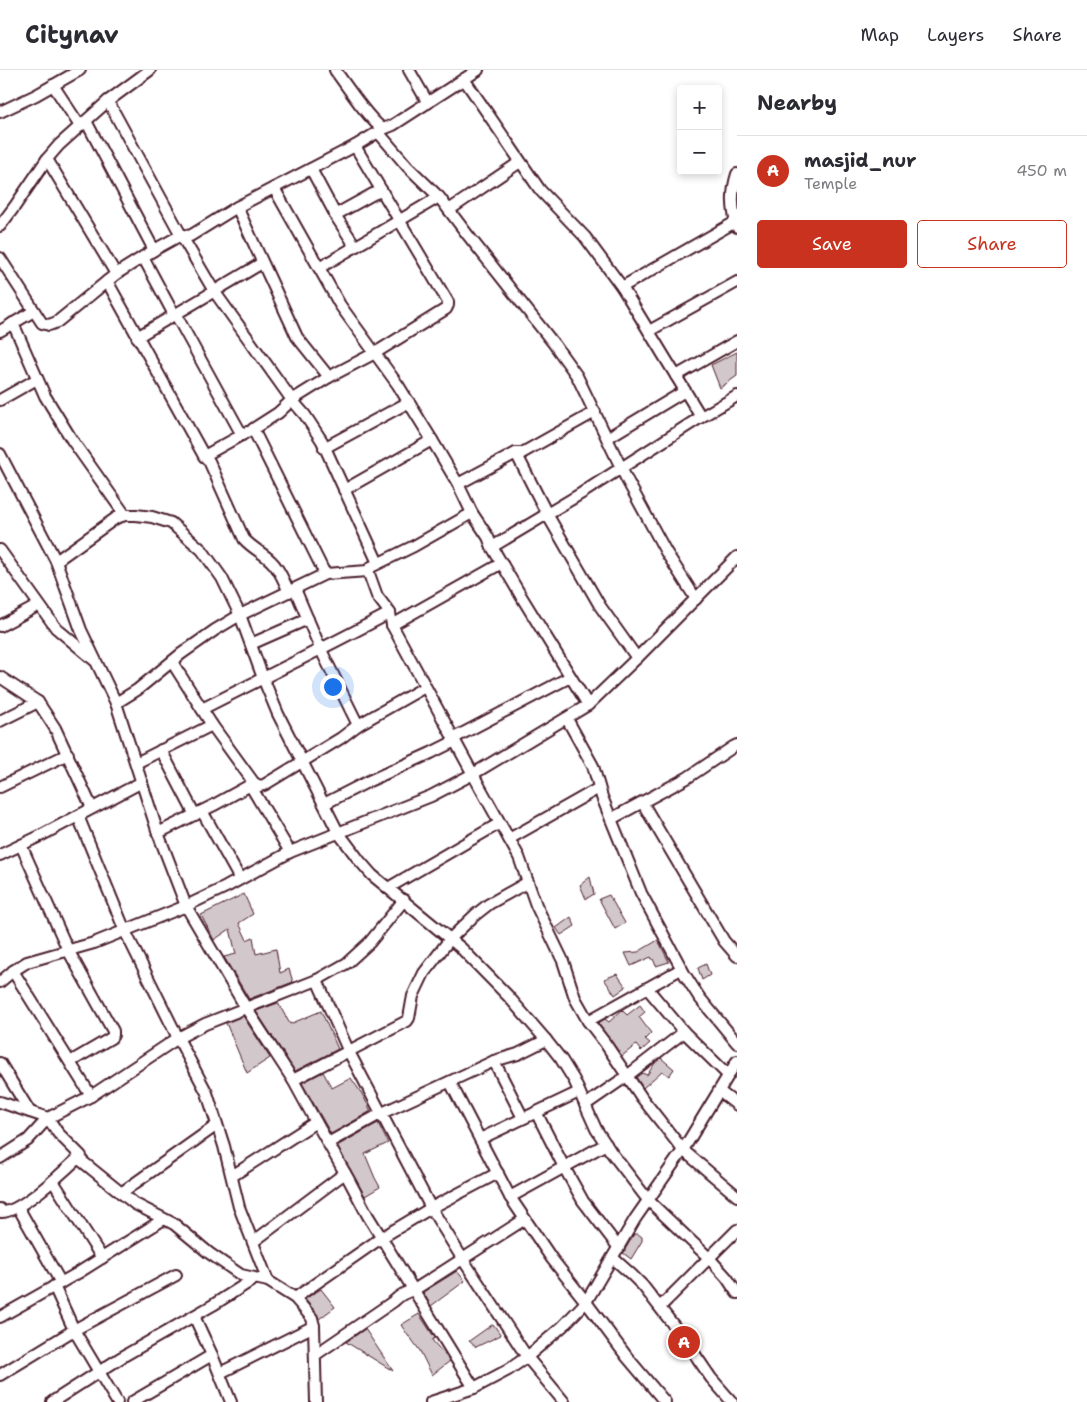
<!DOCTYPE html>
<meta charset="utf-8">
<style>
body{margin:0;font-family:"Shantell Sans",sans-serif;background:#f2f2f3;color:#2b2b33}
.controls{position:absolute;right:15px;top:15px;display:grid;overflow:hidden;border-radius:5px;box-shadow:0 2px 8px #0003}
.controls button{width:45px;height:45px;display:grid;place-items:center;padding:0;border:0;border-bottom:1px solid #e1e1e2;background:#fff;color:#2b2b33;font:25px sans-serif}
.you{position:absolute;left:332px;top:616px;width:18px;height:18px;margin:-12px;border:4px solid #fff;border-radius:50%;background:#1a73e8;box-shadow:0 0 0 8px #1a73e833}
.badge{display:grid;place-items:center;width:32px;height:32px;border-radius:50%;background:#c8321e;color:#fff;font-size:16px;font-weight:700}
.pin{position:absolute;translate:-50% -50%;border:2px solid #fff;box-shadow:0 1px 5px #0006}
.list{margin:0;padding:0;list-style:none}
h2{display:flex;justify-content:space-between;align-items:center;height:65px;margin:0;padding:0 20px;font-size:21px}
h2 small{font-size:16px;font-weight:400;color:#7c7c81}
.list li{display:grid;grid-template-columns:32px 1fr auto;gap:15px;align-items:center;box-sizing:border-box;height:70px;padding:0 20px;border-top:1px solid #e1e1e2}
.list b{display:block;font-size:19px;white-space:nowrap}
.list p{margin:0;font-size:16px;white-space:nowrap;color:#7c7c81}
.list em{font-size:16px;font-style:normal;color:#7c7c81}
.actions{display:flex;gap:10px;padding:15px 20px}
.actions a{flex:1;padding:11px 0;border:1px solid #c8321e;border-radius:5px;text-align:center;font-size:18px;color:#c8321e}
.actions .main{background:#c8321e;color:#fff}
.map{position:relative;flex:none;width:737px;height:1332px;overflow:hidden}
header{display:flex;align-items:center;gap:30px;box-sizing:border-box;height:70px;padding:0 25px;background:#fff;border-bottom:1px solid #e1e1e2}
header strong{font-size:24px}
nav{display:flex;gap:28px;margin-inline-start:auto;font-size:18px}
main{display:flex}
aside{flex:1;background:#fff}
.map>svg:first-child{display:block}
</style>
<header>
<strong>Citynav</strong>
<nav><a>Map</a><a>Layers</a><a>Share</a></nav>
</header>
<main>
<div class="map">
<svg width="737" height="1332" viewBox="0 0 737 1332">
<rect width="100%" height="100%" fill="#fff"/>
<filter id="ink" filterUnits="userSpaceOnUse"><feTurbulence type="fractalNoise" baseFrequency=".02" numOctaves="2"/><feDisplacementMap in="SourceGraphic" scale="10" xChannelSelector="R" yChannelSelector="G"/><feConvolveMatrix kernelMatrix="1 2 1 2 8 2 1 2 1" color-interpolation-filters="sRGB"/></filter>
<g filter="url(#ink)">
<g fill="#d2c7cb" stroke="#4a1f2b">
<path d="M737 282V306L720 318 711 295Z"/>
<path d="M590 807 594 824 586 829 580 815Z"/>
<path d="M244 824 253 844 239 853 247 870 253 867 256 884 276 879 280 903 289 899 293 912 249 929 224 887 236 884 230 859 214 870 201 845Z"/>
<path d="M609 825 625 853 615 859 599 829Z"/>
<path d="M571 847 575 856 561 865 556 858Z"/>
<path d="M658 870 669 892 656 896 653 889H652L651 887 631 896 625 883 638 882Z"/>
<path d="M706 894 710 905 702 910 698 898Z"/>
<path d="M617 904 626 917 615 925 604 909Z"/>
<path d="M278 933 290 954 321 941 338 979 295 1001 256 941Z"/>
<path d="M640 935 645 942 639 947 651 963 645 969 650 973 641 981 636 975 622 986 598 953 605 949 609 952 622 940 627 945Z"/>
<path d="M243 946 270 988 247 1003 226 953Z"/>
<path d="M661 988 674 999 669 1006 662 1001 643 1018 636 1007 642 1003 647 1005 655 993Z"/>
<path d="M323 1002 332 1018 351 1008 362 1024 371 1041 331 1064 302 1013Z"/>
<path d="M378 1053 388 1073 365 1084 375 1108 380 1117 365 1126 337 1076Z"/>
<path d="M634 1164H638L642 1167V1171L631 1189 623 1183Z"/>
<path d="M457 1201 465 1211 431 1236 423 1222Z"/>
<path d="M321 1219 335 1237 319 1249 317 1244 305 1229Z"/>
<path d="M419 1244 435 1268 432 1270 450 1291 432 1305 420 1281 410 1267H409L401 1255Z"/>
<path d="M493 1254 501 1265 476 1277 469 1271Z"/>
<path d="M365 1259 393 1301 346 1272Z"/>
</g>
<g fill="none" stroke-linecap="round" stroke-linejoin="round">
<g stroke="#4a1f2b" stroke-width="14">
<g id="street">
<path d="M335 0C346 15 369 50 383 59"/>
<path d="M409 0 428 33"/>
<path d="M464 9 540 120 585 167 622 217 701 347"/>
<path d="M53 15 80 56"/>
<path d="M108 31 181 165 214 221 292 330 305 345 322 371 378 493"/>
<path d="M0 42 36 25 80 0"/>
<path d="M86 51 154 180"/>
<path d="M378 62 407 96 439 127 467 164 554 274 577 306 627 410 666 482 696 529"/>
<path d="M47 89 116 204"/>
<path d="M311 99 334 142 335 145 352 171 353 178"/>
<path d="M737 104C731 123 732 138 737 157"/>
<path d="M274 118 340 235 398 315 432 370 458 414 472 443 488 467 492 477 521 526 588 635"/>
<path d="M237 137 297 267 329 307"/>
<path d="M449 140 520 92"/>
<path d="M335 145 373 124 382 121"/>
<path d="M0 156 15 136 47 89 59 75 108 31 150 0"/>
<path d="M143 187 172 241 176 245 242 365"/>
<path d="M0 188 42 253 49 255 57 252 116 204 154 180 181 165 190 166 237 137 355 76 383 59 393 55 478 0"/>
<path d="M319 198 439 127"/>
<path d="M107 211 204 386 209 391 244 469C252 478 263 483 271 491 280 499 284 512 289 522"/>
<path d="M622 217 737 151"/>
<path d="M13 253 45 326 72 370 125 445"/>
<path d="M0 261 34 241"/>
<path d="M649 261 737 212"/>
<path d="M137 267 262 193"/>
<path d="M676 306 737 271"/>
<path d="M0 330 37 309"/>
<path d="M607 368 685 321"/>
<path d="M324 378 409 332"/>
<path d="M516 383 547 444 600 536 637 588"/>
<path d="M0 384 56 491 81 560 116 633 158 763 186 836 246 938 293 1010 316 1052 349 1110 368 1146 474 1318"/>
<path d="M204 386 247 362"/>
<path d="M458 414 516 383H522L595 342"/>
<path d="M344 420 432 370"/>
<path d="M492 477 582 423 701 347 737 326"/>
<path d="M0 480 56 558 94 590"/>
<path d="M56 491 116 448 125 445H136L152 447 171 453 202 480 222 508 240 545 263 608 278 644 338 762 359 790 372 805 461 878 508 926 546 970 561 989 574 1010 596 1059 611 1082 648 1130 709 1188 727 1208 737 1223"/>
<path d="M368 501 377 526 390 543 392 555 481 719 519 787 536 835 563 891 575 928 588 951 605 973 642 1028 683 1080 737 1126"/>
<path d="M325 504 253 359 278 343 292 330 329 307 375 283 446 239 448 235V232L355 76"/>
<path d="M295 519 321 580 358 655"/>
<path d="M392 555 502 493"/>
<path d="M0 556 39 535"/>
<path d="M251 574 308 549"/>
<path d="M172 592 212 655 254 713 260 716 264 715 341 668 358 655 425 617"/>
<path d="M0 607 38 632 55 658 92 738"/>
<path d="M116 633 137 620 181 584 215 560 240 545 325 504 368 501 371 497 414 476 472 443"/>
<path d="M202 639C265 607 328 576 390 543"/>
<path d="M567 649 593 696 602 727 641 823 685 905 699 927 737 973"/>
<path d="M0 651 38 632"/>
<path d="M454 668 570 607"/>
<path d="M161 680 195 745"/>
<path d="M136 693 212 655"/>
<path d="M250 715 290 782"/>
<path d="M0 717 68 684"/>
<path d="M642 732 724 871 737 886"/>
<path d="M324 734 369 711 431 683 455 671"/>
<path d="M202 741 240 809"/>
<path d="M78 746 125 861 178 968 207 1023 224 1076 239 1137 268 1211"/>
<path d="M611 749 687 708 733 677 737 675"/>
<path d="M158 763 214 735 254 713"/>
<path d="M509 769 599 718"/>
<path d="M21 775 68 880 113 961V965L111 968 70 992"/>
<path d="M0 785 40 766 142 712"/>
<path d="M388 818 500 753"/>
<path d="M13 901 91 1026"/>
<path d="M317 910 349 982 431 1138 462 1188 527 1287 564 1332"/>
<path d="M0 912 13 901 27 892 94 873 186 836 226 817 290 782 431 726 473 704 588 635 637 588 737 487"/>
<path d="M647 918 684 962 728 1005"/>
<path d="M588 951 681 899"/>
<path d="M494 991 523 1048"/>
<path d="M0 993 30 1042"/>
<path d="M293 1010 407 951 409 948 413 926 424 903 450 869 475 845 489 834 528 812"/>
<path d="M450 1012 510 1127 552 1189 586 1232 627 1287 665 1332"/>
<path d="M719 1021 737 1035"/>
<path d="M0 1032 48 1048 58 1063 81 1086 78 1088 135 1134 174 1154 209 1183 241 1205 268 1211 295 1228 312 1248 314 1256 316 1332"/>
<path d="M585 1035 627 1006 684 962"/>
<path d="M536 1042 564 1097 583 1131 619 1178"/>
<path d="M480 1069 579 1022"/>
<path d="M328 1073 382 1043 494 991 518 984 546 970"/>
<path d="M0 1088 28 1070 48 1048 91 1026 178 968 205 954 317 910 347 893 370 872 404 830"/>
<path d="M232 1106 316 1052"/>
<path d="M53 1111 102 1188"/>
<path d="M121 1123 217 1055"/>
<path d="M510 1127 606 1074"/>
<path d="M18 1137 61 1213"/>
<path d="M0 1139 1 1142C20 1143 63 1102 78 1088"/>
<path d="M253 1172 345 1103"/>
<path d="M613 1188 632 1205 643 1216 685 1270 711 1308 732 1332"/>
<path d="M54 1216 74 1260 117 1332"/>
<path d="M295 1228 381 1168 431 1138 498 1103"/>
<path d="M660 1237 737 1160"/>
<path d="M194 1246 212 1285 231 1332"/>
<path d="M0 1247 78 1203 164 1149"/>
<path d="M315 1285 394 1231C400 1225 405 1222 414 1220L525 1149"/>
<path d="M220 1303 314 1256"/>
<path d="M0 1305 74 1260 176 1205"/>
<path d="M52 1332 122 1287 213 1235 254 1209"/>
<path d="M132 1332 212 1285"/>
<path d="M431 1332 474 1318 508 1300 527 1287 563 1256 586 1232 635 1149 683 1080 737 991"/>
</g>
</g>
<use href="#street" stroke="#fff" stroke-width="10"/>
</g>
</g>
</svg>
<div class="controls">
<button>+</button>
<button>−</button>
</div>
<div class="you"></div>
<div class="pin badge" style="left:684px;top:1272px">A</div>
</div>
<aside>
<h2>Nearby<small></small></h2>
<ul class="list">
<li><span class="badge">A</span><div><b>masjid_nur</b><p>Temple</p></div><em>450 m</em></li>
</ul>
<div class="actions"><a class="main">Save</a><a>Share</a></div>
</aside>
</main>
